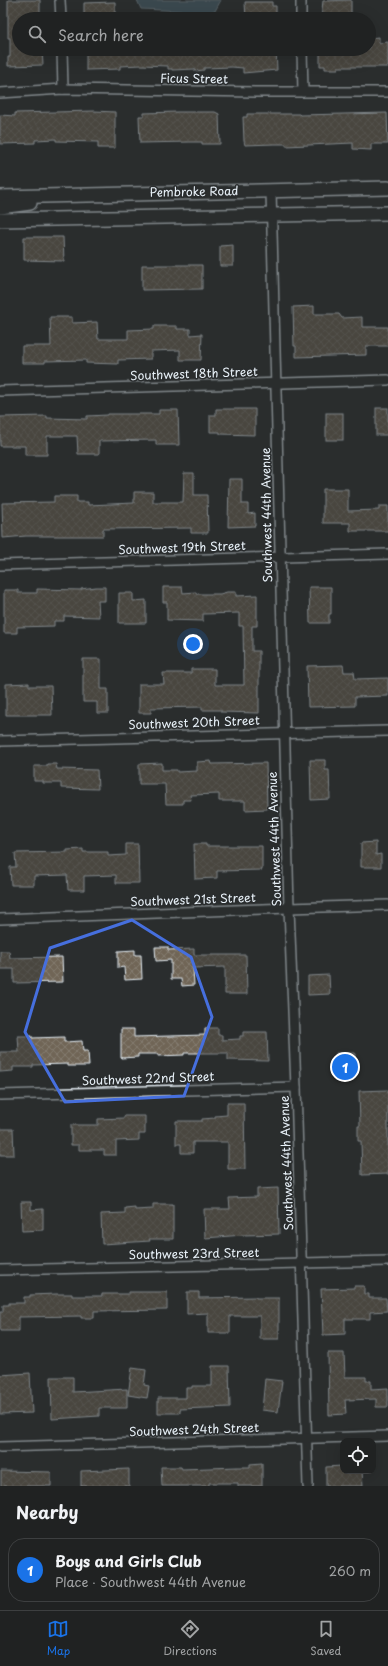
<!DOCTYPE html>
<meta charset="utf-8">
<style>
body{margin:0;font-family:"Playpen Sans",sans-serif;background:#282a2a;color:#f1f3f6}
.controls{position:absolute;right:12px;bottom:12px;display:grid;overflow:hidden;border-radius:8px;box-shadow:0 4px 16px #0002}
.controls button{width:36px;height:36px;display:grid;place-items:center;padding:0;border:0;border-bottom:1px solid #3d3f40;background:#202222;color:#f1f3f6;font:20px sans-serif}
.you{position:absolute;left:193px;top:644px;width:14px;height:14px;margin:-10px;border:3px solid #fff;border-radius:50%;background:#1a73e8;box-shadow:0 0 0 6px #1a73e833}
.badge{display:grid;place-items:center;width:26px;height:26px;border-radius:50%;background:#1a73e8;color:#fff;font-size:13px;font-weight:700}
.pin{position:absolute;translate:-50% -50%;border:2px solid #fff;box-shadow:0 1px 4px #0006}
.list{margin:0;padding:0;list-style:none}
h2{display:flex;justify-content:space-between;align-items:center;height:52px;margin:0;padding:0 16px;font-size:17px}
h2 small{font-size:13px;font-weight:400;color:#a2a4a5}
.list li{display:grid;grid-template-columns:26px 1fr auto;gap:12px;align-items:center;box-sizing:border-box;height:64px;margin:0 8px 8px;padding:0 8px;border:1px solid #3d3f40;border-radius:16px}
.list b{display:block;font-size:15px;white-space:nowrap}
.list p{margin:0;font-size:13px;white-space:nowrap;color:#a2a4a5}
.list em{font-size:13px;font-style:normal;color:#a2a4a5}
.icon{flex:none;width:22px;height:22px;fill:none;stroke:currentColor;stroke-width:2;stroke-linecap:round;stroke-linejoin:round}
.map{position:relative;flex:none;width:388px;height:1486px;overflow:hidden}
.search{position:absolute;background:#202222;box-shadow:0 4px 16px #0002;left:12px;right:12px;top:12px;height:44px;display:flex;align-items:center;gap:10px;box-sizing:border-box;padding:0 14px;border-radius:22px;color:#a2a4a5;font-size:15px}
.sheet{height:124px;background:#202222}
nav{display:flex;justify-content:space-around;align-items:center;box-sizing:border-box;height:56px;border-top:1px solid #3d3f40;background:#202222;font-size:11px;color:#a2a4a5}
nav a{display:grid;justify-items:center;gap:2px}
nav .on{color:#1a73e8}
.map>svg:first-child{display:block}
</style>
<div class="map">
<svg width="388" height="1486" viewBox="0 0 388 1486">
<defs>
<pattern id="building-cross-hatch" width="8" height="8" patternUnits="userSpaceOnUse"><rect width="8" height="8" fill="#706556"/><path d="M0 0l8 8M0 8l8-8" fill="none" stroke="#847c6f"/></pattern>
</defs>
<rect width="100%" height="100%" fill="#2a2d2e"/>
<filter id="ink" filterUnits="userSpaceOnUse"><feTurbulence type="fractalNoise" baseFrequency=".025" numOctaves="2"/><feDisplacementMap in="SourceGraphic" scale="8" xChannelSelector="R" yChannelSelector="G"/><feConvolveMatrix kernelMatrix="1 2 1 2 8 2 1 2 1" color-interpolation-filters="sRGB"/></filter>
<g filter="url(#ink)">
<path fill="#506875" stroke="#8d9fa9" d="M137 0H221L215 11 207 12 141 9Z"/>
<g fill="url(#building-cross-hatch)" stroke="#e8f1f8">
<path d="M8 0H40V19H19V49H42L43 65 8 66V57H10V38H8Z"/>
<path d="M351 0V19H321L323 1Z"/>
<path d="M115 2V13H112V19H84V3Z"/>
<path d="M245 2H272V6H276V19H246Z"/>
<path d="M379 37V43L388 42V67H338V69H325V66H320V49H369V38Z"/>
<path d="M133 49H276L277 70 243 73V68L232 67 204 68V70L195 71V69L172 70V69H168V66L141 65 120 66V69L86 70V50Z"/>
<path d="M94 111 115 112V148H98V142L56 141V139L35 140V143L0 144V115L15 116V113L55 112Z"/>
<path d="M177 112H215L219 114 220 144H202V142H190L140 143 139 116H144V113Z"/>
<path d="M387 113 388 144H371V150L353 149V143L286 146V144H274L245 145 244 141 243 117H247V114H299L300 115Z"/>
<path d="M24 237H63L64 261 24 260Z"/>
<path d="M233 245V266H220V246Z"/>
<path d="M142 265H202V289L142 290Z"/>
<path d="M314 306V314H339L342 318 362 317V327H388V346H366V355L296 357V346H294L293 307Z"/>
<path d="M50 317H72V323L97 322 98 339H128V330L154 329V326H177V329H190V335L202 334 201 360H180V350L151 351V359L118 360V364L86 363V360L45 361V363H22V346H51Z"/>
<rect x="376" y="408" width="12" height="27"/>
<path d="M216 409H255V435L220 434V432H210V415H216Z"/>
<path d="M159 410H178L179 445H156V440L99 441V454H78L77 436H47V455H25V446H0V417L47 416V418L87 419V416L108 415V414H159Z"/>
<rect x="326" y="413" width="17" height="27"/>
<path d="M184 473H194V495H207L208 533H191V528L103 529V536H26L3 538 2 503 54 502V496H77V502H88V505L134 503V492H153V502H183Z"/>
<path d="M229 479H242V504H248V514L255 513V526L228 527Z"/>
<path d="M323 489H348V511L379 510V506H388V531H350V523H323Z"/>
<path d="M96 587H105V601H98L99 617 64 616V621H54V626L17 627V633H4V590H18V593H37V589L81 590V589Z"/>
<path d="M163 587H182L183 593 196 592V594H220L227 592H236V596L257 595V626H252V651H259V713L221 712V710H202V707L151 708V713H139V684H164L163 673H191V669H215V685H244L243 626H239V613L203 614V621L167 620V602H163Z"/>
<path d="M309 587H331V614H329V623H310Z"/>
<path d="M119 593H133V601L146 600V623H119Z"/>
<path d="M83 659H101V689H108V713H97V702H83Z"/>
<path d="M343 665 344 672H354L355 679 388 678V696L355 697V706L308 707 307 666Z"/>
<path d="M29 683V686H51L52 715H6V684Z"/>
<path d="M310 760H325V770H329L330 799 311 800Z"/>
<path d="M211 761 212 764 266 763 267 809 245 810V801H219V794L190 795 191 800H183V804H166L165 784H139V764L162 763V770H177V772L197 771V762Z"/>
<path d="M47 764H56L57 769 97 770 98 789 61 788V783H43V781H34V766H47Z"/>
<path d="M376 842V855L381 854V867H361V843Z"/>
<path d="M126 844H138L139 883H116V875L84 876V890H68L67 875 34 876V885H11L10 867H16L15 853 67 852V850L83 849V852H108V856L126 855Z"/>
<path d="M194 844H206V846H262V870L217 871V878L195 879Z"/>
<path d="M155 947H168V950L194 949V955H246L247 994H225V967L193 968 194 985 182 986 181 979H171V960L156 961Z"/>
<path d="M135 950V955H141L142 979 125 980 124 967 118 968V951Z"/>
<path d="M0 951H9L10 958 62 957 63 982 14 983V969H0Z"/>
<path d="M329 975 330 994 308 995V976Z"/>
<path d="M205 1028H218V1035H222V1040L240 1039V1036H243V1032H267L268 1061 228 1060V1053H184V1055L158 1056V1054H138V1057L121 1058V1029H134V1037L205 1035Z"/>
<path d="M18 1036H32V1038L64 1037V1042L82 1041 83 1051H88L89 1066H68V1064L33 1065V1067H13V1071L0 1072V1052H19Z"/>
<path d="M336 1053H355V1073L336 1074Z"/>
<path d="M388 1090V1174L362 1175 361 1141H358V1126H360L359 1091Z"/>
<path d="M227 1103H244L245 1169H228V1142H193V1153H181V1144H176V1121H202V1119L215 1118V1116L227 1115Z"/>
<path d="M124 1116H145V1134H139V1140L116 1141V1155H104V1150H79V1145H71V1125H98V1119L124 1118Z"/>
<path d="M0 1129H13L14 1155H0Z"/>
<path d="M278 1188 279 1234 243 1235 205 1238 204 1209H230L229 1198 257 1197V1189Z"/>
<path d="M21 1202H31V1210L43 1209V1230L22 1231Z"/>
<path d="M153 1204H173V1239H149L150 1241 102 1244 101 1214 125 1213V1208L135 1207V1210L153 1209Z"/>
<path d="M354 1286H364V1294H369V1298H386L387 1311 370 1312V1319H345V1334L323 1335 321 1289 354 1288Z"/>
<path d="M129 1292H167V1310L94 1311V1318H81V1316L19 1317V1331H0V1312H3V1305H9V1303H24V1297H30V1295L56 1294H72V1296H102V1294H129Z"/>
<path d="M187 1292H199V1298L256 1297V1298H279V1339H260V1316H230V1333H208V1313L187 1314Z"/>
<path d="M328 1353H344L345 1377H366V1381H371V1389L388 1388V1407H376V1399L345 1400 346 1414 329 1415Z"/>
<path d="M212 1366H229L230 1407 180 1409V1413H158V1398H186V1388H192V1386H212Z"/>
<path d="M132 1368 146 1370 144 1385 149 1386 147 1398 128 1395Z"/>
<path d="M30 1373 32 1413 0 1414V1375Z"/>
<path d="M51 1377H73V1392L127 1389V1408H99V1416L52 1419Z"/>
<path d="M265 1379 282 1381 278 1412 262 1410Z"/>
<path d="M262 1463V1486H238V1483H209V1486H162L161 1467H181L182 1469 237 1467H250V1464Z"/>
<path d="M342 1466V1471H362L363 1486H326V1467Z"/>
<path d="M129 1469V1486H81V1471Z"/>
<path d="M1 1471 51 1472V1486H1Z"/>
</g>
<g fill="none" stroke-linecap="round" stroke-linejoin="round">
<g stroke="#e8f1f8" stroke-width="12">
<g id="minor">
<path d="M60 0 61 19"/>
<path d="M301 0V19"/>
<path d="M62 49 63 89"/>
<path d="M302 49 303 92"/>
<path d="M0 93 63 89 256 92H388"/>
<path d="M271 191 289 908 296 1087 308 1486"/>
<path d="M0 391 388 380"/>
<path d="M0 565 388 554"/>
<path d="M0 741 388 731"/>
<path d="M0 919 289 908 388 905"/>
<path d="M0 1095 296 1087"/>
<path d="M0 1270 388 1261"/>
<path d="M0 1447 388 1436"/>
</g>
</g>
<g stroke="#e8f1f8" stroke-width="16">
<g id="secondary">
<path d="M0 197 388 188"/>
<path d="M0 207 30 203"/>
<path d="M0 220 388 213"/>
</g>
</g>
<use href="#minor" stroke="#2a2d2e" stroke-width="9"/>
<use href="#secondary" stroke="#2a2d2e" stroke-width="13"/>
</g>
</g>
<path d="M0 0H388V1486H0ZM132 920 191 957 212 1017 184 1096 65 1102 25 1032 50 948Z" fill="#2a2d2e" fill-opacity=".55" fill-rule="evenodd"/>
<path fill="none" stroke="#466fde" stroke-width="3" stroke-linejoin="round" d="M132 920 191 957 212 1017 184 1096 65 1102 25 1032 50 948Z"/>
<g text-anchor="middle" stroke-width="3" stroke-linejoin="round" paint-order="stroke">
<g font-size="12" fill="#e8f1f8" stroke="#2a2d2e">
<text transform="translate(194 79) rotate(1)" y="4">Ficus Street</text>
<text transform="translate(194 192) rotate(-1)" y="4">Pembroke Road</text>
<text transform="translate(194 374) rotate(-2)" y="4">Southwest 18th Street</text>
<text transform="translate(267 515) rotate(-91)" y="4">Southwest 44th Avenue</text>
<text transform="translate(182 548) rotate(-2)" y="4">Southwest 19th Street</text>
<text transform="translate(194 723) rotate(-2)" y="4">Southwest 20th Street</text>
<text transform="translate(275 839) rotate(-92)" y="4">Southwest 44th Avenue</text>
<text transform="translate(193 900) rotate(-2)" y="4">Southwest 21st Street</text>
<text transform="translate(148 1079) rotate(-2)" y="4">Southwest 22nd Street</text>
<text transform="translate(287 1163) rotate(-92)" y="4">Southwest 44th Avenue</text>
<text transform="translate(194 1254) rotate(-1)" y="4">Southwest 23rd Street</text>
<text transform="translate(194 1430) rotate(-2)" y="4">Southwest 24th Street</text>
</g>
</g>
</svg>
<div class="controls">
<button><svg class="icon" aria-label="locate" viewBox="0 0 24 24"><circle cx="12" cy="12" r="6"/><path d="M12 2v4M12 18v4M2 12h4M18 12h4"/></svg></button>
</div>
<div class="you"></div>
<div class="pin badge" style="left:345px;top:1067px">1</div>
<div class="search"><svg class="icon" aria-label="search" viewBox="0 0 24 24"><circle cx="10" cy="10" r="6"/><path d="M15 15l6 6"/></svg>Search here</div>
</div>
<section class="sheet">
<h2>Nearby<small></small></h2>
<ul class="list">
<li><span class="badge">1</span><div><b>Boys and Girls Club</b><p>Place · Southwest 44th Avenue</p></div><em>260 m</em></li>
</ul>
</section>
<nav>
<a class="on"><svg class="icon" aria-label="map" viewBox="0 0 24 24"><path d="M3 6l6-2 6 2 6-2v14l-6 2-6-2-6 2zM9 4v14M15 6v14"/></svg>Map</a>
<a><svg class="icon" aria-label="directions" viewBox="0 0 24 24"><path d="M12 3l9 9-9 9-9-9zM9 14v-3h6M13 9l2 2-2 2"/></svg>Directions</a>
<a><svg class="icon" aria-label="saved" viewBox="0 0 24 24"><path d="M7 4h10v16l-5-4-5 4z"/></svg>Saved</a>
</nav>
